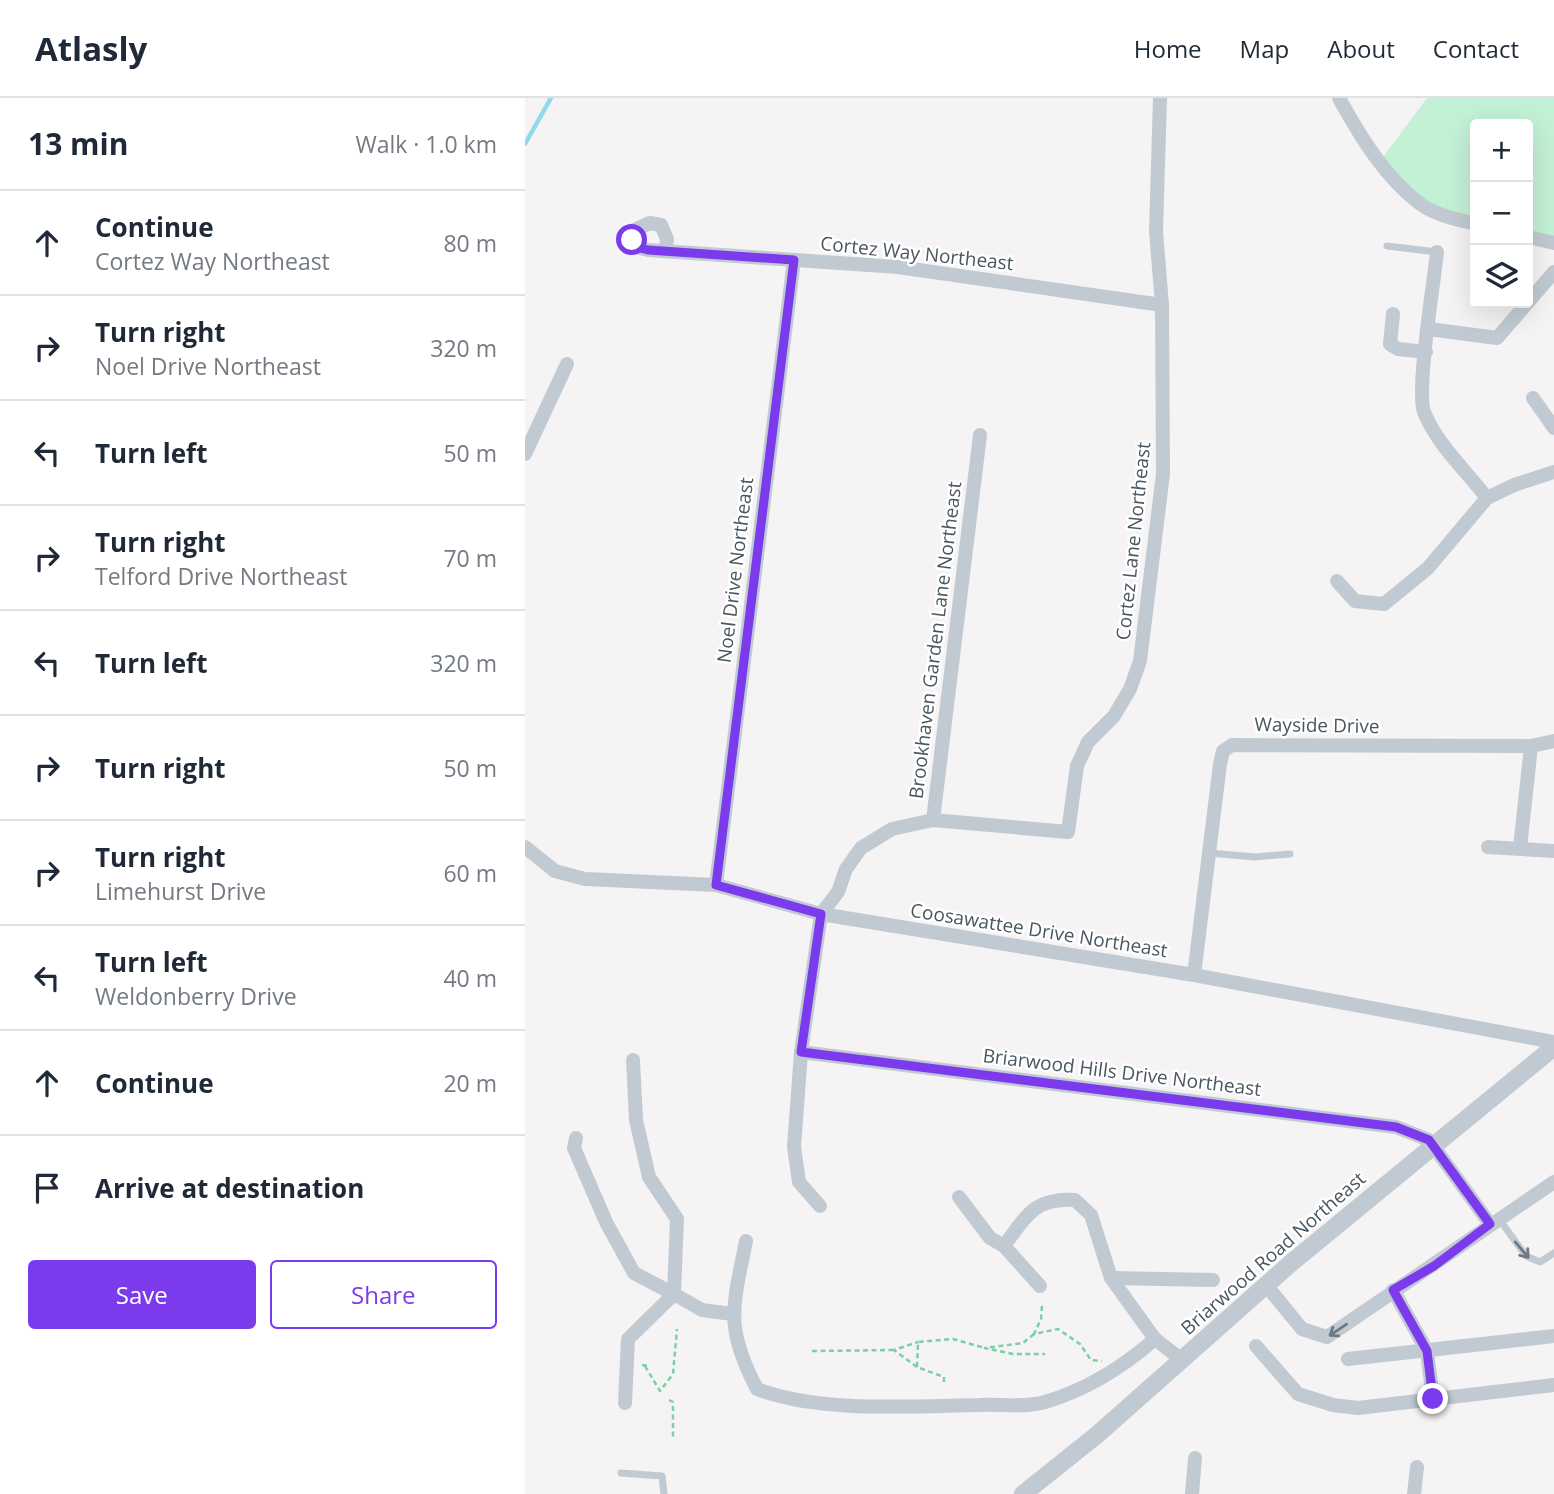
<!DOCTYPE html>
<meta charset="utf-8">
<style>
body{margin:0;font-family:"Open Sans",sans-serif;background:#f2f2f3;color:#1f2937}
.controls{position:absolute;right:21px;top:21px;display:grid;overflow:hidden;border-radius:7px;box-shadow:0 7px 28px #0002}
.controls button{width:63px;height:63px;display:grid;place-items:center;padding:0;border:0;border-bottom:2px solid #e0e1e3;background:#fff;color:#1f2937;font:35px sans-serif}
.stop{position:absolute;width:21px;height:21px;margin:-16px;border:5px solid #7c3aed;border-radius:50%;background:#fff}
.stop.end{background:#7c3aed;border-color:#fff;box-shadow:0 2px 7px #0008}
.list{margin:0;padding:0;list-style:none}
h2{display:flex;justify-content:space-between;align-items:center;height:91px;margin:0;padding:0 28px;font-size:30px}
h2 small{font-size:23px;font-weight:400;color:#747a83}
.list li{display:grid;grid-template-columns:46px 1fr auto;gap:21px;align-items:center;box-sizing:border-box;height:105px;padding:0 28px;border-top:2px solid #e0e1e3}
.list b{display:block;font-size:26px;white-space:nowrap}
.list p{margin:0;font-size:23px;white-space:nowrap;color:#747a83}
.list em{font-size:23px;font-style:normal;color:#747a83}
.actions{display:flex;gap:14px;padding:21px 28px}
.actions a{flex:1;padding:16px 0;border:2px solid #7c3aed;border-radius:7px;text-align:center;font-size:24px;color:#7c3aed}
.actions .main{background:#7c3aed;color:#fff}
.icon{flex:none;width:38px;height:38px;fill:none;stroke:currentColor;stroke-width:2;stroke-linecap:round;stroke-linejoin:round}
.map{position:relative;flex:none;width:1029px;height:1396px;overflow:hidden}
header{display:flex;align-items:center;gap:42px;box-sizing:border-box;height:98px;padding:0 35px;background:#fff;border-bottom:2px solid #e0e1e3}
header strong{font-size:33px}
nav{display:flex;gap:38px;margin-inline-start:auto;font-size:24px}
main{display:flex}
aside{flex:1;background:#fff}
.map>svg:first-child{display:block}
</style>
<header>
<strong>Atlasly</strong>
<nav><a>Home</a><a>Map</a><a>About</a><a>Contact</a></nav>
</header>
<main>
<aside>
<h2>13 min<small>Walk · 1.0 km</small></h2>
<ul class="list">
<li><svg class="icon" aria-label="ahead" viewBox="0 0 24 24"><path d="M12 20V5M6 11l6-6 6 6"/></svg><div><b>Continue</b><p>Cortez Way Northeast</p></div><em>80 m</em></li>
<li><svg class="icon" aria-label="right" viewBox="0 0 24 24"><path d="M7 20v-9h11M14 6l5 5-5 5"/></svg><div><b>Turn right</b><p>Noel Drive Northeast</p></div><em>320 m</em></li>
<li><svg class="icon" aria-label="left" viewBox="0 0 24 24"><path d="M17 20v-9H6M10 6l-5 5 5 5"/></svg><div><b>Turn left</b></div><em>50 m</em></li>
<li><svg class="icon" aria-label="right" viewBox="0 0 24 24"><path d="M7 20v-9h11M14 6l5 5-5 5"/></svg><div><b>Turn right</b><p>Telford Drive Northeast</p></div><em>70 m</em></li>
<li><svg class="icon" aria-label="left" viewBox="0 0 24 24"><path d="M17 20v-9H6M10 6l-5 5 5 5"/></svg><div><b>Turn left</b></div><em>320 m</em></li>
<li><svg class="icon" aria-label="right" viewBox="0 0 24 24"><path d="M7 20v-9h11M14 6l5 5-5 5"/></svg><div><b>Turn right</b></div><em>50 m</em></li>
<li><svg class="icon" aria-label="right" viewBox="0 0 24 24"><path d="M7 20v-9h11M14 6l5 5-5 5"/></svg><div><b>Turn right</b><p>Limehurst Drive</p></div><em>60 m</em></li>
<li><svg class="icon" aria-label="left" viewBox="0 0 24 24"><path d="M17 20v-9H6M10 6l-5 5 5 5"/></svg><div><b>Turn left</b><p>Weldonberry Drive</p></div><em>40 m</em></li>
<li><svg class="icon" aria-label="ahead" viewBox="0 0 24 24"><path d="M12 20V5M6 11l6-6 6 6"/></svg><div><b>Continue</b></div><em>20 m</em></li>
<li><svg class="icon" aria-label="arrive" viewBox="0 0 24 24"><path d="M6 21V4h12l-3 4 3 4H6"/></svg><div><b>Arrive at destination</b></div></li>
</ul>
<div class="actions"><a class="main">Save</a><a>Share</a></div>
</aside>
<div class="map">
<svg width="1029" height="1396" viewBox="0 0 1029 1396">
<rect width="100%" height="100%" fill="#f5f3f3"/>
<path fill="#c3f1d5" d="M902 0H1029V141L1003 136V26H950V125L904 116 858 59Z"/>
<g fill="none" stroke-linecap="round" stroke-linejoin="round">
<path stroke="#90daee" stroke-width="4.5" d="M0 46 26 0"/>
<g stroke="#7ad0a6" stroke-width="2.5" stroke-dasharray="5 3.5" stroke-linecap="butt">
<path d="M517 1208 516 1221 509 1236 533 1231 555 1246 566 1262 577 1263"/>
<path d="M509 1236 498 1245 460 1250 488 1256H520"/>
<path d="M287 1253 369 1252"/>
<path d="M117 1267 125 1268"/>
<path d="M120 1268 135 1293 148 1276 152 1231"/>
<path d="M392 1269 369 1252 393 1244"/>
<path d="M419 1284V1279L392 1269 393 1244 428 1241 460 1250"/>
<path d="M144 1302 148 1304V1340"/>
</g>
<g stroke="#c1cad2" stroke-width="7">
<path d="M862 148 912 154"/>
<path d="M684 755 730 759 765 756"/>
<path d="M974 1121 1001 1158 1015 1164 1029 1155"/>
<path d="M96 1375 137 1378 139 1396"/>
</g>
<g stroke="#c1cad2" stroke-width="14">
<path d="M814 0C835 38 859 78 894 105 909 117 932 121 950 126"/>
<path d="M1003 139 1029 145"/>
<path d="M141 152 142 141 136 127 125 125 109 132 107 143 111 149 123 152 373 169 637 207"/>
<path d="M912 154C909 185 891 291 899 314 911 345 942 374 962 400"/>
<path d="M868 216 865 246 873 251 901 254"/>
<path d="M904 231 972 240 1029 174"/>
<path d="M1008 300 1029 330"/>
<path d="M0 356 42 266"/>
<path d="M812 483 830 503 859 506 903 470 962 400 989 387 1029 374"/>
<path d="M408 722 455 337"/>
<path d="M0 749 30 773 60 781 191 787 296 816 669 877 1029 944"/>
<path d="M963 749 1029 753"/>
<path d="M995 750 1006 648"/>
<path d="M191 787 269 162"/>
<path d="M669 877 695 666 698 653 707 647 1006 648 1029 643"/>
<path d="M276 954 871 1029 904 1042 965 1126"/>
<path d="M108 962 111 1022 124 1079 152 1121 149 1196 177 1212 207 1216"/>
<path d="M51 1040 49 1050 81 1124 109 1175 149 1196 103 1241 100 1305"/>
<path d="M434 1099 465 1140 479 1148 515 1188"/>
<path d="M295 1108 274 1084 269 1049 276 954 296 816 313 794 321 771 336 750 367 731 408 722 543 734 552 668 563 644 589 618 605 591 615 563 638 376 637 207 631 133 635 0"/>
<path d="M221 1143C208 1209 199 1228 232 1291 295 1315 388 1308 455 1307 475 1306 501 1310 520 1304 561 1292 598 1269 630 1241"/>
<path d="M479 1148C502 1117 509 1100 550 1102L566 1117 586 1180 630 1241 657 1262"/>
<path d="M586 1180 688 1182"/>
<path d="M741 1187 777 1231 802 1239 1029 1084"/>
<path d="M868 1192 902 1253 908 1301"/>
<path d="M731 1248 773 1296 808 1307 833 1310 1029 1287"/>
<path d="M823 1261 1029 1238"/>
<path d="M667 1396 670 1360"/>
<path d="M889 1396 892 1369"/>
</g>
<path stroke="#c1cad2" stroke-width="18" d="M498 1396 573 1336 766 1165 1029 949"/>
</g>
<defs><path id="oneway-shaft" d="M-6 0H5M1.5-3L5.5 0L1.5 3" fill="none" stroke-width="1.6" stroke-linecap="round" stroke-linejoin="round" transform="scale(1.75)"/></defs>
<g stroke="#6e7983">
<use href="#oneway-shaft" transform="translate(997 1152) rotate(50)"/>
<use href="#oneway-shaft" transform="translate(813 1232) rotate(146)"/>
</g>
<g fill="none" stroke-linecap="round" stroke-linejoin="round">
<path stroke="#7c3aed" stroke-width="9" d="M107 142 111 149 123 152 269 162 191 787 296 816 276 954 871 1029 904 1042 965 1126 909 1168 868 1192 902 1253 908 1301"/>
</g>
<g text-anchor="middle" stroke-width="5" stroke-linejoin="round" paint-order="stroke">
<g font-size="19" fill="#4a5661" stroke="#fff">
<text transform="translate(392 155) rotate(6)" y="7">Cortez Way Northeast</text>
<text transform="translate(608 443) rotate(-84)" y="7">Cortez Lane Northeast</text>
<text transform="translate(210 472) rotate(-83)" y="7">Noel Drive Northeast</text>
<text transform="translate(410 542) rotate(-83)" y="7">Brookhaven Garden Lane Northeast</text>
<text transform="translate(792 627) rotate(1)" y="7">Wayside Drive</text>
<text transform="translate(514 832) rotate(9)" y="7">Coosawattee Drive Northeast</text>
<text transform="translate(597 974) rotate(7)" y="7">Briarwood Hills Drive Northeast</text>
<text transform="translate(748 1155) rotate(-41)" y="7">Briarwood Road Northeast</text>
</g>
</g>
</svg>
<div class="controls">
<button>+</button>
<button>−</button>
<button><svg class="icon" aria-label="layers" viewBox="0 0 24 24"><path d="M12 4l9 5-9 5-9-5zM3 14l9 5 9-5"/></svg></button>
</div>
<div class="stop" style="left:107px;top:142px"></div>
<div class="stop end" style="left:908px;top:1301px"></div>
</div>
</main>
